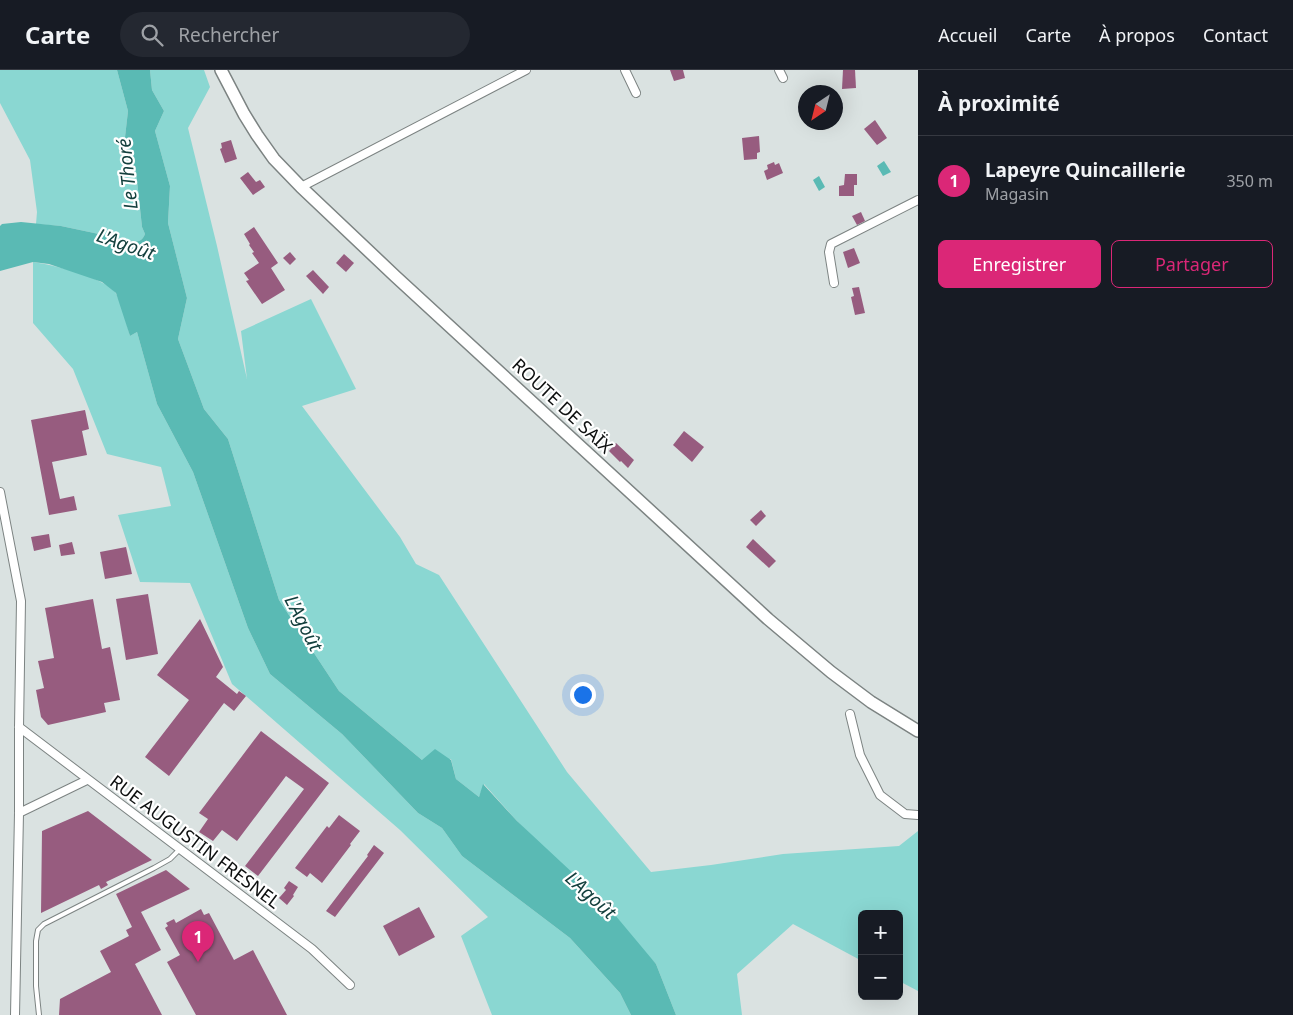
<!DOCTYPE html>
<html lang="fr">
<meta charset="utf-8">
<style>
body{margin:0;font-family:"Noto Sans",sans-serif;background:#242831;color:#f1f3f6}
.controls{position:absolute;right:15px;bottom:15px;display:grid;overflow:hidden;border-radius:8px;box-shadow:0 5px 20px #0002}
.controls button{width:45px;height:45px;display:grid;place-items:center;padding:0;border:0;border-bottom:1px solid #363941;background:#171b24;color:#f1f3f6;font:25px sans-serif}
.compass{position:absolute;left:798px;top:15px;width:45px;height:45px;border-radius:50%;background:#171b24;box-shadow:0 5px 20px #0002;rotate:215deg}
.you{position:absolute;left:582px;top:624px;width:18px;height:18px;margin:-12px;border:4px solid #fff;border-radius:50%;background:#1a73e8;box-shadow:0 0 0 8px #1a73e833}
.badge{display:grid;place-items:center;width:32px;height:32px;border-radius:50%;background:#db2777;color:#fff;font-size:16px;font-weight:700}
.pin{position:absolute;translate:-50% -41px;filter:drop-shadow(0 1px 2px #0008)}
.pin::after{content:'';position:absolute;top:26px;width:18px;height:15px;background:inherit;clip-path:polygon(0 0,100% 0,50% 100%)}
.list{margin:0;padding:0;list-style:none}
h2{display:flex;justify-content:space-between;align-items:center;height:65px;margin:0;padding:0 20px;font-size:21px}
h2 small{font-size:16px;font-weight:400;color:#9ea1a6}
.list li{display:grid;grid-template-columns:32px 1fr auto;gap:15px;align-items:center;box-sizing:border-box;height:90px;padding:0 20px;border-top:1px solid #363941}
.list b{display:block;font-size:19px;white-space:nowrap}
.list p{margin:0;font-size:16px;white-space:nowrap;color:#9ea1a6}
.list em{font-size:16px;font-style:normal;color:#9ea1a6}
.actions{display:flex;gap:10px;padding:15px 20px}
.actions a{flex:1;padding:11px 0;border:1px solid #db2777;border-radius:8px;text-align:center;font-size:18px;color:#db2777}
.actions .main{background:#db2777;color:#fff}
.icon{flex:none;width:28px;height:28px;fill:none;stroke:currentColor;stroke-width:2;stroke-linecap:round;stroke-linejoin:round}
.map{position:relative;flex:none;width:918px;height:945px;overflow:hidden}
header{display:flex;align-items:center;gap:30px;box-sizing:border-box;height:70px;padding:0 25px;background:#171b24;border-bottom:1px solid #363941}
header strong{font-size:24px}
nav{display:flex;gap:28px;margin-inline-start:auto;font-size:18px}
.search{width:350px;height:45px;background:#242831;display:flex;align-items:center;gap:12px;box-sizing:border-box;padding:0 18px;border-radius:28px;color:#9ea1a6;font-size:19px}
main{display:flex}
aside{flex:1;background:#171b24}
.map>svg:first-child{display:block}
</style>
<header>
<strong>Carte</strong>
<div class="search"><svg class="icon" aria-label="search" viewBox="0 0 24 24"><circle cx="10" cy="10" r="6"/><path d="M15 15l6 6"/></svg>Rechercher</div>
<nav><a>Accueil</a><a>Carte</a><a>À propos</a><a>Contact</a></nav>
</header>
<main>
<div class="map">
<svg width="918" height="945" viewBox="0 0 918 945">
<rect width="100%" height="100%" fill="#dae2e1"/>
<g fill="#8ad7d2">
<path d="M0 0H117L128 41 124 76 136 101 142 157 145 164C142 171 139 172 132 171L61 156 36 154 37 142 30 90 0 33Z"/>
<path d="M150 0H204L210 17 188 58 217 176 247 309 241 261 311 229 356 319 302 336 400 467 416 494 439 505 567 702 651 802 711 795 783 784 899 776 918 761V921L899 911V844H862V891L793 854 737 904 742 945H676L656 894 517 751 484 714 479 727 456 709 451 689 422 690 339 621 279 530 228 369 204 339 178 269 187 228 168 153 170 116 155 61 164 41 152 20Z"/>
<path d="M33 192C53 195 103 207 115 222 120 229 128 257 130 266L137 262 157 334 193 402 248 558 270 604 342 664 418 743 442 758 462 786 570 868 620 923 631 945H492L461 866 488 847 400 760 232 614 190 513 140 512 118 445 171 436 161 397 107 384 73 299 33 253Z"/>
</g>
<g fill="#5abab4">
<path d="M117 0H150L152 20 164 41 155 61 170 116 168 153 187 228 178 269 204 339 228 369 279 530 339 621 422 690 435 679 451 690 456 709 479 727 483 714 517 751 605 833 656 894 676 945H631L620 923 570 868 462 786 442 758 418 743 342 664 270 604 248 558 193 402 157 334 137 262 130 266 116 223 102 212 49 194 33 192 0 201V156L2 154 21 152 61 156 132 171C139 172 142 171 145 164L142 157 136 101 124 76 128 41Z"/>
<path d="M884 91 891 102 883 106 877 96Z"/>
<path d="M819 106 825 117 819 121 813 110Z"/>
</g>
<g fill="#975c7f">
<path d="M670 0H683L685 8 674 11Z"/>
<path d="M843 0H855L856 18 842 19Z"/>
<path d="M875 50 887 68 877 75 864 59Z"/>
<path d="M759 66 760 82 757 83V89L744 90 742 68Z"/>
<path d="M231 70 237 89 225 93 220 79 222 78 221 73Z"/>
<path d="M774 92 775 95 779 93 783 103 767 110 764 101 768 99 767 95Z"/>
<path d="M248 102 256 112 260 110 265 117 253 125 240 108Z"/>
<path d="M845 104H857V115H854V126H839V116L844 115Z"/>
<path d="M861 142 865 151 857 155 852 146Z"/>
<path d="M254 157 278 193 271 198 285 220 262 234 246 211 249 210 244 203 259 193 252 183 254 182 249 175 250 174 244 164Z"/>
<path d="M854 178 860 193 848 198 843 182Z"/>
<path d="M290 182 296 189 290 195 283 188Z"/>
<path d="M344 184 354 193 346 202 336 193Z"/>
<path d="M313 200 329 217 323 224 306 206Z"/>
<path d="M859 217 865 243 855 245 851 227 854 226 852 218Z"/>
<path d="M85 340 89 359 82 361 87 385 52 392 60 429 74 426 77 440 49 445 31 350Z"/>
<path d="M684 361 704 377 692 392 673 375Z"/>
<path d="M616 373 634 390 628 398 621 391 620 392 609 381Z"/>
<path d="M761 440 766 446 756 456 750 450Z"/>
<path d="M49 464 51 477 34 481 31 467Z"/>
<path d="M753 469 776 491 769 498 746 477Z"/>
<path d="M72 472 75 484 61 486 59 475Z"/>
<path d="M126 477 132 504 105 509 100 482Z"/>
<path d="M148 524 158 584 126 590 116 529Z"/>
<path d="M93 529 102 579 110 577 120 630 104 633 106 642 48 655 41 647 36 620 44 618 38 591 54 588 45 538Z"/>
<path d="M200 549 223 597 216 607 237 624 239 621 246 626 234 641 224 633 169 706 145 687 189 630 157 605Z"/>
<path d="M261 661 329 713 258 806 245 796 304 719 286 706 237 771 222 760 213 771 199 762 208 749 199 743Z"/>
<path d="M88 741 152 790 106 812 108 815 101 819 99 815 41 843 42 761Z"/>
<path d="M339 745 360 761 350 774 351 775 322 813 310 803 307 807 295 798 327 756 329 758Z"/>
<path d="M374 775 384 783 335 847 326 841 368 786 367 785Z"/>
<path d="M166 800 190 819 141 842 161 880 135 894 162 945H59L60 929 111 902 100 881 129 866 126 860 132 857 116 824Z"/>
<path d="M289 811 298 817 293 825 294 826 287 835 279 828 286 820 284 818Z"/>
<path d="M419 837 435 867 399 886 383 856Z"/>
<path d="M201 839 204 845 209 843 234 890 253 880 287 945H196L167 892 180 885 165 858 168 856 166 853 174 849 176 853Z"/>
</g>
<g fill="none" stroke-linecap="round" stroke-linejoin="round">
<g stroke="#7c8382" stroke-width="6">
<path id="lane" d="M39 945 36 916V871L38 860 44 854 154 798 170 789 180 779"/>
</g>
<g stroke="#7c8382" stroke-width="10">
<g id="street">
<path d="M625 0 636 23"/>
<path d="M779 0 783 8"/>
<path d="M301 117 526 0"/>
<path d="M834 213 829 182 831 174 918 130"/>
<path d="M0 422 21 531 19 657V743L15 945"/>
<path d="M850 644 860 685 880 725 905 744 918 745"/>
<path d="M19 657 312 879 350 915"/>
<path d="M19 743 87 710"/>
</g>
</g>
<g stroke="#7c8382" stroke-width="14">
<path id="secondary" d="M221 0 244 44 257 65 274 89 301 117 395 206 768 549 831 602 871 632 918 661"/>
</g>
<use href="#lane" stroke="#fff" stroke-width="4"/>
<use href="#street" stroke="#fff" stroke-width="8"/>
<use href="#secondary" stroke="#fff" stroke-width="11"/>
</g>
<g text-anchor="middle" stroke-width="4.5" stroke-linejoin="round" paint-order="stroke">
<g font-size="18" fill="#0d0f0f" stroke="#fff">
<text transform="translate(562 336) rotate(43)" y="6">ROUTE DE SAÏX</text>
<text transform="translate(195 772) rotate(37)" y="6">RUE AUGUSTIN FRESNEL</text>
</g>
<g font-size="19" font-style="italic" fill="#14403e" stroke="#fff">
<text transform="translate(127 104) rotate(-96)" y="7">Le Thoré</text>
<text transform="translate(126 174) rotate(19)" y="7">L'Agoût</text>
<text transform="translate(304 553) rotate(63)" y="7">L'Agoût</text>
<text transform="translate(591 825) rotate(42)" y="7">L'Agoût</text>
</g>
</g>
</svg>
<div class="controls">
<button>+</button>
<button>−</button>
</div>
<svg class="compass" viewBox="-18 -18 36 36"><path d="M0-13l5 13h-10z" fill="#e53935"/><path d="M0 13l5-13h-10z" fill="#9ea1a6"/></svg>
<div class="you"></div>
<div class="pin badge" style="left:198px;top:892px">1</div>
</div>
<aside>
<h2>À proximité<small></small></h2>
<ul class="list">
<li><span class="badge">1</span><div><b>Lapeyre Quincaillerie</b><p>Magasin</p></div><em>350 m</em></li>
</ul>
<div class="actions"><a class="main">Enregistrer</a><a>Partager</a></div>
</aside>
</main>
